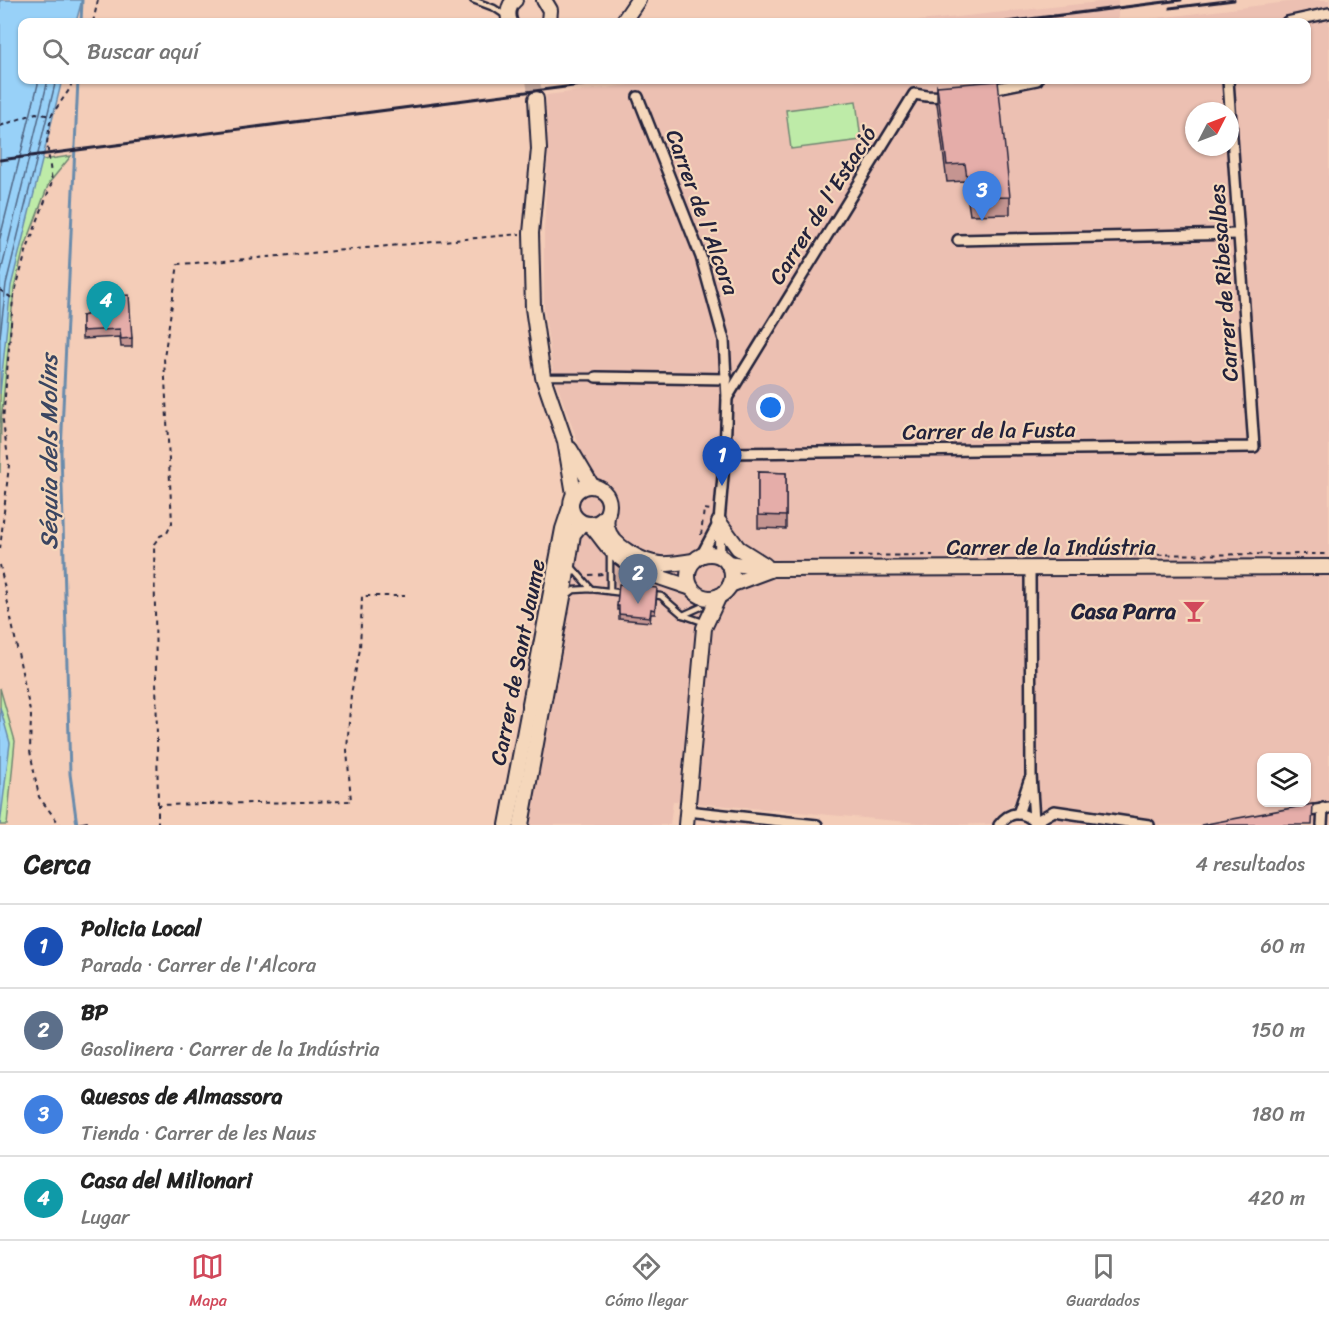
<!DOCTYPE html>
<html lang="es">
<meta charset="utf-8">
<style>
body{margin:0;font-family:Sriracha,sans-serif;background:#f2f2f2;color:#222}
.controls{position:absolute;right:18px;bottom:18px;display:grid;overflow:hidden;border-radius:12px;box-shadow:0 2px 4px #0004}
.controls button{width:54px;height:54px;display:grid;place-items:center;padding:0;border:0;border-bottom:2px solid #e0e0e0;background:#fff;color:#222;font:30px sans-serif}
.compass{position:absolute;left:1185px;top:102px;width:54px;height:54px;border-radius:50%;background:#fff;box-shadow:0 2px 4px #0004;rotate:48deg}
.you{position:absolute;left:771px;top:408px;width:21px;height:21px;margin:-15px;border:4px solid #fff;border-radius:50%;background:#1a73e8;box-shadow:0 0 0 9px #1a73e833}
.badge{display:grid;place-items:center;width:39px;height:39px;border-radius:50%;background:#d1495b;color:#fff;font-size:20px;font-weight:700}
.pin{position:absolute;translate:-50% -50px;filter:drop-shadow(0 2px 3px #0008)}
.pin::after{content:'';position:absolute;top:32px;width:21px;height:18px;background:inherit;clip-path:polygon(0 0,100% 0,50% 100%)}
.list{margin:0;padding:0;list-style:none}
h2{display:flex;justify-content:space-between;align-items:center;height:78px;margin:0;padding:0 24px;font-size:26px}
h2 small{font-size:20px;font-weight:400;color:#767676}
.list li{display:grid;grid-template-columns:39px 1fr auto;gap:18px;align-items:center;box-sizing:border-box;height:84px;padding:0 24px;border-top:2px solid #e0e0e0}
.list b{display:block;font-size:22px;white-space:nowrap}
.list p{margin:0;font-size:20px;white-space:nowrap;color:#767676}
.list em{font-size:20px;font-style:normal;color:#767676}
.icon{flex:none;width:33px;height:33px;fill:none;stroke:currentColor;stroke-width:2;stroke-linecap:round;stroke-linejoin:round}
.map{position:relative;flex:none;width:1329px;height:825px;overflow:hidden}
.search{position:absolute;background:#fff;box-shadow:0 2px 4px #0004;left:18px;right:18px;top:18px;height:66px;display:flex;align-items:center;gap:15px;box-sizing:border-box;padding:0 21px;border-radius:12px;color:#767676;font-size:22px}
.sheet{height:414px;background:#fff}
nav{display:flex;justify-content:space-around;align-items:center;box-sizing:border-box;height:84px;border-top:2px solid #e0e0e0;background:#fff;font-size:16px;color:#767676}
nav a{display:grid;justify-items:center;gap:3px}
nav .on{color:#d1495b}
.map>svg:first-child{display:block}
</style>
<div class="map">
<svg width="1329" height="825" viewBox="0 0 1329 825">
<rect width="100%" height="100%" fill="#f4cdb8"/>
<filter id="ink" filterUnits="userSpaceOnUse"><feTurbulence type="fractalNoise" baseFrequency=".0167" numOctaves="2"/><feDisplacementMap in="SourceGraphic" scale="12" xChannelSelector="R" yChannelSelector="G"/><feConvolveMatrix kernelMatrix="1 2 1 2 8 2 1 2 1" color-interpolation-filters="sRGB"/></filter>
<g filter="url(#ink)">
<g fill="#ecc0b2" fill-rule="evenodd">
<path d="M1118 0V22H910Z"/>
<path d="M1303 0H1329V825H1039L1038 798 1018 797 993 824 942 825 673 801 670 825H526L587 467 554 377 544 310V232L548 151 546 95 673 80H1306V22H1125ZM1194 111H1230V147H1194ZM1262 758H1306V802H1262Z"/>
</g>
<g fill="#beeba8" stroke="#708672" stroke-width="1.5">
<path d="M856 101 861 140 791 149 786 110Z"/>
<path d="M71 156 49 183 23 252 14 289 1 422 0 473V166Z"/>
<path d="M0 688 15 741 7 825H0Z"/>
</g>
<g fill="#98d1f8" stroke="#698bac" stroke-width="1.5">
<path d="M0 0H82L76 22H22V80H62L11 286 0 394Z"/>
<path d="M0 707 10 743 0 825Z"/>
</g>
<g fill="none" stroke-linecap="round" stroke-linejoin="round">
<g stroke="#516887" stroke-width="1.5">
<path d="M0 238 39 80"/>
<path d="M0 276 48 80"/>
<path d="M0 337 6 284 56 80"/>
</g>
<g stroke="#698bac" stroke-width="3">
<path d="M81 22 82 0"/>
<path d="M77 825 70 774 61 452 78 80"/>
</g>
<path stroke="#caab9f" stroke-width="14" stroke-dasharray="14 7" stroke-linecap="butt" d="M533 80 536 99"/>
<g stroke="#22223b" stroke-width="9">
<g id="lane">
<path d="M473 0 494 8 506 16"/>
<path d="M546 377H596"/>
<path d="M610 552V591"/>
<path d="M571 566 591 589"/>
<path d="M651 595 661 596 683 615 703 622"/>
<path d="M566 596 574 590 591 589 624 593"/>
<path d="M683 615 701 607"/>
</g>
</g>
<g stroke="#22223b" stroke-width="14">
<g id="street">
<path d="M1287 22 1329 13"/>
<path d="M987 90 1037 80"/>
<path d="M638 97 701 257 724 340 727 398 725 453 719 522 720 557"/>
<path d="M958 240 1239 234"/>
<path d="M596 377 727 379"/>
<path d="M727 398 914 94 927 96 950 97"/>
<path d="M725 453 1254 447 1228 80"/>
<path d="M701 556 718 524"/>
<path d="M1030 568 1031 775 1034 820"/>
<path d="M687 811 817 825"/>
<path d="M1303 812 1329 808"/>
<path d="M1018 814 1029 781"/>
<path d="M1035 822 1054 811 1149 825"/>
<path d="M999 825C1010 811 1022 810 1035 822"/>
<path d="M1322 825 1323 808"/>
</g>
</g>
<g stroke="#22223b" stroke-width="18">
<g id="secondary">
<path d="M544 0 550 10 549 22"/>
<path d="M510 22C507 15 508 5 515 0"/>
<path d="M623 22 638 0"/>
<path d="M536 99 539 149 531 233 533 308 543 377 565 441 574 494"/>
<path d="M570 449 592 486"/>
<circle cx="590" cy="505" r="19"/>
<path d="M608 512C607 516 606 523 607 527 611 546 642 562 660 564 671 565 683 562 694 561"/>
<path d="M719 522 738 548 765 565"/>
<path d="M590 525C598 532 603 542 611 550 632 571 664 578 691 588"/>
<circle cx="710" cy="576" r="22"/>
<path d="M727 563 772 569 1329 567"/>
<path d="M730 585 770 570"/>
<path d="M507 825 563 529 570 508"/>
<path d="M521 825 563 597 573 534 582 523"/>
<path d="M686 825 704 628 719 596"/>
</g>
</g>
<g stroke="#22223b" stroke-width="2" stroke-dasharray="4.5 4.5" stroke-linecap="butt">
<path d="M93 22 98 0"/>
<path d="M0 126 36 113 51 116"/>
<path d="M0 290 13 299"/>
<path d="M701 535 704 509 711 510"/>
<path d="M0 549 9 465 3 421 13 299 26 252 52 182 47 143 51 116 69 90 73 80"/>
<path d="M1068 555 1329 554"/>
<path d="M849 556 933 555"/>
<path d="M0 565 31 716 30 751 39 797 60 825"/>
<path d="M589 575 604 574"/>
<path d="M158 805 154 544 160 536 167 533 172 523 164 358 178 264 224 261 520 234"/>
<path d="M158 825V805L351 801 347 750 351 694 360 649 362 596H405"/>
</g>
<use href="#lane" stroke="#f5d7bb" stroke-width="4.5"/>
<use href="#street" stroke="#f5d7bb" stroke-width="9"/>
<use href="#secondary" stroke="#f5d7bb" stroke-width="14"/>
<g stroke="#22223b" stroke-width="3">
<path d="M1170 8 1234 0"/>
<path d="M1006 22 1181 0"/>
<path d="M0 160 620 80"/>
</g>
</g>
<g fill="#c59591" stroke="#22223b" stroke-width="1.5">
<path d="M937 86 1010 197V214L970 215 965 181 947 182 937 104Z"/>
<path d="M119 307 132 338V347H121L120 337 82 339V316L87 315Z"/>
<path d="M758 472 786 473V529L758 528Z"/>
<path d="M657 592 655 614H651L650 622 619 619V610H617V606Z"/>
</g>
<g fill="#e5ada9" stroke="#22223b" stroke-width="1.5">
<path d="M998 81 1010 197 970 198 965 164 947 165 937 86Z"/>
<path d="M129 295 132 338 121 339 120 329 82 331V316L87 315V308L120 307 119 296Z"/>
<path d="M758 472 786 473V516L758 515Z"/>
<path d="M619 584 657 588 655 610 651 609 650 617 619 614V606H617Z"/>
<path d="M1313 804 1312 825H1201Z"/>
<path d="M87 822V825H71Z"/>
</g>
</g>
<defs>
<g id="bar-bare" transform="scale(1.8)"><path d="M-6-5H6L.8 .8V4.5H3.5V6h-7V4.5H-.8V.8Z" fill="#d1495b" stroke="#f5d7bb" stroke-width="2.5" paint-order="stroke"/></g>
</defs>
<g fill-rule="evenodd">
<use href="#bar-bare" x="1194" y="611"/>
</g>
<g text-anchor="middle" stroke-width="4.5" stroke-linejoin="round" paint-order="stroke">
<g font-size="22" fill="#22223b" stroke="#f5d7bb">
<text transform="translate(822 205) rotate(-58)" y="8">Carrer de l'Estació</text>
<text transform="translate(703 212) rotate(70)" y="8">Carrer de l'Alcora</text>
<text transform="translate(1223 283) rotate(-94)" y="8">Carrer de Ribesalbes</text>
<text transform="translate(989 430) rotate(-1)" y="8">Carrer de la Fusta</text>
<text x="1051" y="555">Carrer de la Indústria</text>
<text transform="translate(517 662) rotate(-79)" y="8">Carrer de Sant Jaume</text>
</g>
<g font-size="22" font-weight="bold" fill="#22223b" stroke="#f5d7bb" text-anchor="end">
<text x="1176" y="619">Casa Parra</text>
</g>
<g font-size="24" font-style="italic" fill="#3a4561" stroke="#f5d7bb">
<text transform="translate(49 452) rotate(-90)" y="8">Séquia dels Molins</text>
</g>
</g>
</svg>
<div class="controls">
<button><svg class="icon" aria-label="layers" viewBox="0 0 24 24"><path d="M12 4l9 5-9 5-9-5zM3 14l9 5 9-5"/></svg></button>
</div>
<svg class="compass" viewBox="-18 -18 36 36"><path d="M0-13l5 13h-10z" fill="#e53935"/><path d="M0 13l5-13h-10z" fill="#767676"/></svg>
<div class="you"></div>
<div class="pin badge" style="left:722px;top:486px;background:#1a4fb4">1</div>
<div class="pin badge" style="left:638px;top:604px;background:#5c6f8a">2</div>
<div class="pin badge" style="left:982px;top:221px;background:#3f7fe0">3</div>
<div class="pin badge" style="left:106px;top:331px;background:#0f9aa8">4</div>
<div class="search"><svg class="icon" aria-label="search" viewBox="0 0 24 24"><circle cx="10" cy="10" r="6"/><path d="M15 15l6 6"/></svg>Buscar aquí</div>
</div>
<section class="sheet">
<h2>Cerca<small>4 resultados</small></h2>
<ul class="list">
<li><span class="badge" style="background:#1a4fb4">1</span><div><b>Policia Local</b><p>Parada · Carrer de l'Alcora</p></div><em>60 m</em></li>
<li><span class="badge" style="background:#5c6f8a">2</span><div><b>BP</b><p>Gasolinera · Carrer de la Indústria</p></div><em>150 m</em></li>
<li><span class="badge" style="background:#3f7fe0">3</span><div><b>Quesos de Almassora</b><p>Tienda · Carrer de les Naus</p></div><em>180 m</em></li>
<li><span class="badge" style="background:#0f9aa8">4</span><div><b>Casa del Milionari</b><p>Lugar</p></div><em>420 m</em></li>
</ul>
</section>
<nav>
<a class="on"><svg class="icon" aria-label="map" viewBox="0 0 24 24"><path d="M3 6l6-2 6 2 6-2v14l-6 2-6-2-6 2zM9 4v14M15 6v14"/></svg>Mapa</a>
<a><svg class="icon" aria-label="directions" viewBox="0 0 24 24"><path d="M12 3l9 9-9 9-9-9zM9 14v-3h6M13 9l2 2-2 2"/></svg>Cómo llegar</a>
<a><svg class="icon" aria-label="saved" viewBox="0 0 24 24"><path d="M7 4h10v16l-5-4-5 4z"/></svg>Guardados</a>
</nav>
